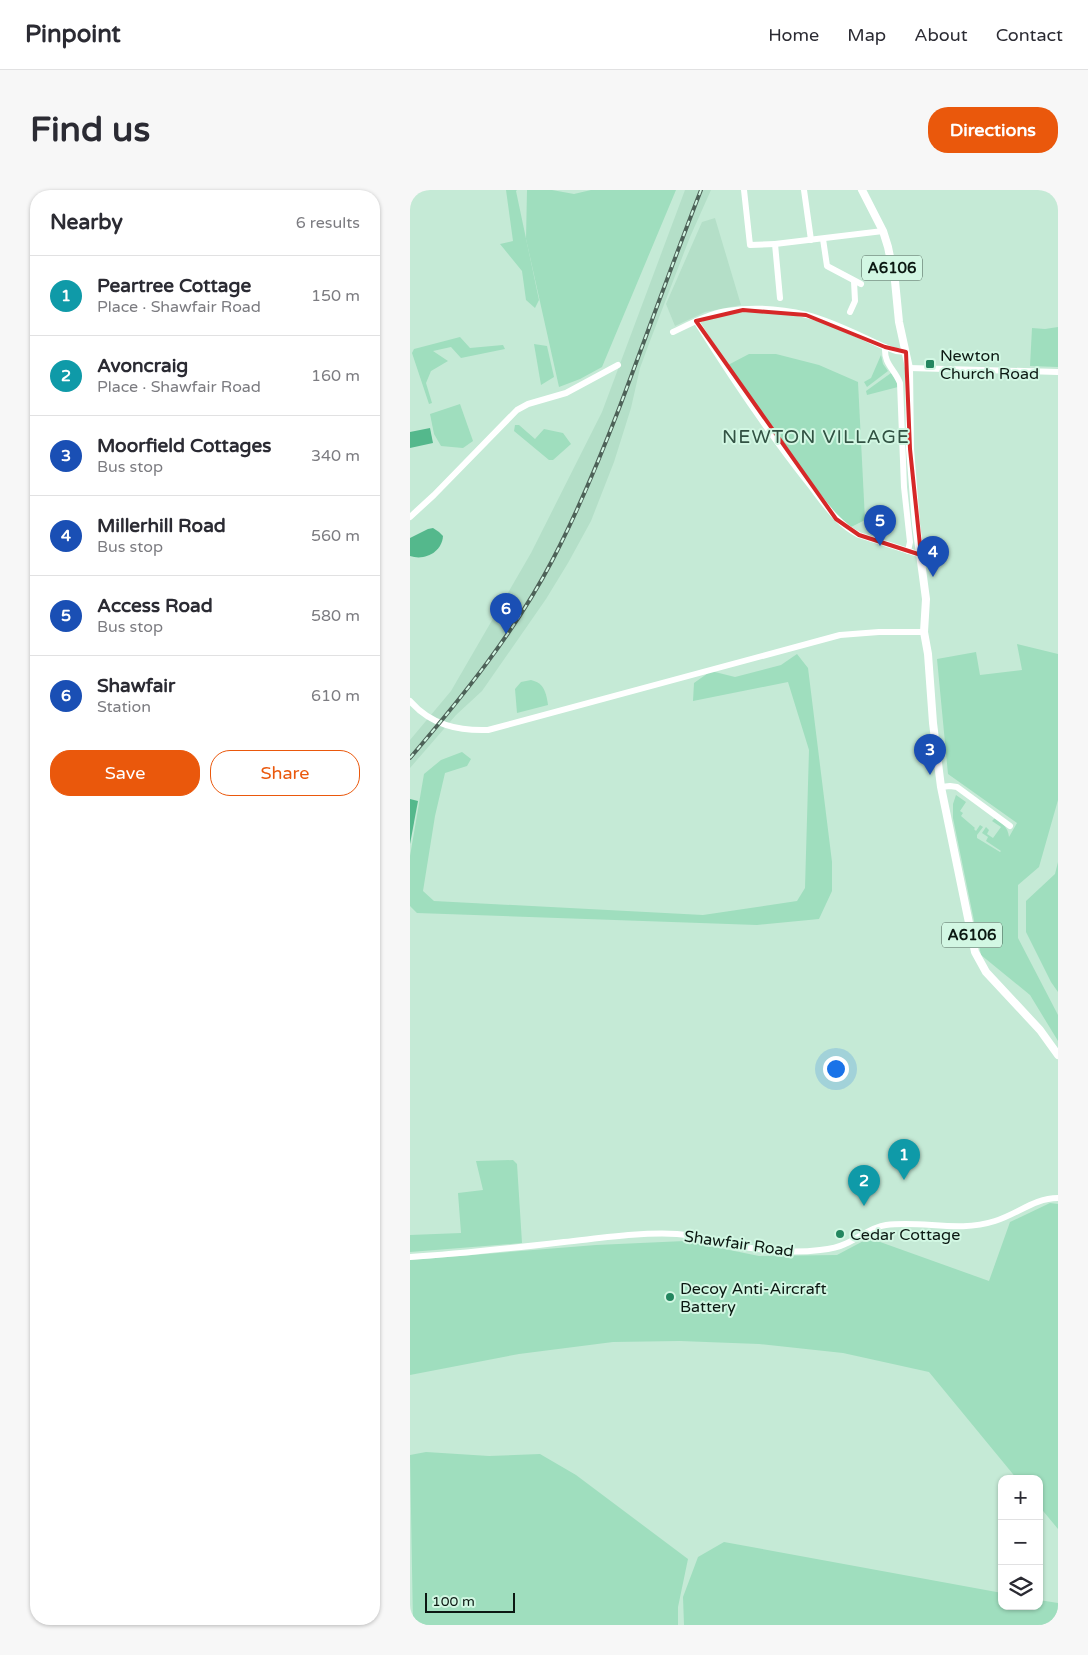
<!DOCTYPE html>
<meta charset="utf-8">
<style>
body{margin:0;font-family:"Varela Round",sans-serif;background:#f7f7f7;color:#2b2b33}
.controls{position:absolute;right:15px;bottom:15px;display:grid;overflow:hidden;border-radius:10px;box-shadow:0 1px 4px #0004}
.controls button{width:45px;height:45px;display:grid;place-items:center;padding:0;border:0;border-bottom:1px solid #e1e1e2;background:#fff;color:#2b2b33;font:25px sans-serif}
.scale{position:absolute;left:15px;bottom:12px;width:90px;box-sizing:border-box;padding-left:5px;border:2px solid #0b1812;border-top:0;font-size:14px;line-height:18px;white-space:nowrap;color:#0b1812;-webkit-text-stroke:4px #d2f7e3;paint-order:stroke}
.you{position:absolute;left:425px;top:878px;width:18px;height:18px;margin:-12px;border:4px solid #fff;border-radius:50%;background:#1a73e8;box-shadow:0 0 0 8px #1a73e833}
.badge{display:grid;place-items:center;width:32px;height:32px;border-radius:50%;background:#ea580c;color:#fff;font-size:16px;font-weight:700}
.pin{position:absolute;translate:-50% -41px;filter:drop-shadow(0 1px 2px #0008)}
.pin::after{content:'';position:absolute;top:26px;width:18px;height:15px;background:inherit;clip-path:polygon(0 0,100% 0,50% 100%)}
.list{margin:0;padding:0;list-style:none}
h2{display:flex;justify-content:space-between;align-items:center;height:65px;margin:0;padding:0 20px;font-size:21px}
h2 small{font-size:16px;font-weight:400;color:#7c7c81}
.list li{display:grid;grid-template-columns:32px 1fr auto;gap:15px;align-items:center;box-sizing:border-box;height:80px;padding:0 20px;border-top:1px solid #e1e1e2}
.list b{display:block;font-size:19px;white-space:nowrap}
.list p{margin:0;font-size:16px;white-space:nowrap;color:#7c7c81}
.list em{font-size:16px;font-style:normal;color:#7c7c81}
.actions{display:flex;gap:10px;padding:15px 20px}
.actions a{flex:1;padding:11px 0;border:1px solid #ea580c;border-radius:20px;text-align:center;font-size:18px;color:#ea580c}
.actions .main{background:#ea580c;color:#fff}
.icon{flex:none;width:28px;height:28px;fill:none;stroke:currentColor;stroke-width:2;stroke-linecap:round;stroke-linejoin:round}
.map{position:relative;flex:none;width:648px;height:1435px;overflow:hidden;border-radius:20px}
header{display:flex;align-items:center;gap:30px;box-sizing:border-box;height:70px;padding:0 25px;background:#fff;border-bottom:1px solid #e1e1e2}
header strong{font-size:24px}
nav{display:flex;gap:28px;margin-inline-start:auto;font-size:18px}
.intro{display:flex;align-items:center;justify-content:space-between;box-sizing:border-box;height:120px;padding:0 30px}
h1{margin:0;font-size:35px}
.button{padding:12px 22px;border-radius:20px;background:#ea580c;color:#fff;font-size:18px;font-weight:700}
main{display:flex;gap:30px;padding:0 30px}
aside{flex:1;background:#fff;border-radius:20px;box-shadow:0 1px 4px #0004}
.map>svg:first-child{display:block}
</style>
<header>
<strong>Pinpoint</strong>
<nav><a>Home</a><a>Map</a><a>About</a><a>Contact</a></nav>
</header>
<div class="intro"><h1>Find us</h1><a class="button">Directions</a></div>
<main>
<aside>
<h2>Nearby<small>6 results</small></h2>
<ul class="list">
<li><span class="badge" style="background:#0f9aa8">1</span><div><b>Peartree Cottage</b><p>Place · Shawfair Road</p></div><em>150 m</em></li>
<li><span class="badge" style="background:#0f9aa8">2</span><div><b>Avoncraig</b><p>Place · Shawfair Road</p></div><em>160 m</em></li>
<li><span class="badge" style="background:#1a4fb4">3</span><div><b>Moorfield Cottages</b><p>Bus stop</p></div><em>340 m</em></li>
<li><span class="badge" style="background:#1a4fb4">4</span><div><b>Millerhill Road</b><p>Bus stop</p></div><em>560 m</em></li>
<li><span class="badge" style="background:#1a4fb4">5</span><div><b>Access Road</b><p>Bus stop</p></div><em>580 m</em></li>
<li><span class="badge" style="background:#1a4fb4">6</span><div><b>Shawfair</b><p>Station</p></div><em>610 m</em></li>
</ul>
<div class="actions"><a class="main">Save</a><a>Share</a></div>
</aside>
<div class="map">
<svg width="648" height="1435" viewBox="0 0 648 1435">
<rect width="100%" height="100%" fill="#c5ead6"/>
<g fill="#b4dfc8">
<path d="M275 0H301L280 47 240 151 230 178 221 218 204 272 181 331 158 373 136 409 72 501 46 525 0 578V550L41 501 121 363 192 222Z"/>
<path d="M305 28 331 115 295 122 265 136 256 114 292 32Z"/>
</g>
<g fill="#9fdebe">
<path d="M96 0H107L106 1 129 110 125 118 116 110 112 81 90 54 103 51Z"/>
<path d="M117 0H142L164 4 181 0H266L192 177 170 189 149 197 116 49Z"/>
<path d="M648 137V177L620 176 622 138 635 139Z"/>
<path d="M50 147 60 158 93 155 95 159 51 168 41 157 23 161 38 171 21 181 16 193 22 213 19 214 2 163 4 159Z"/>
<path d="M124 154 137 156 144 187 131 195Z"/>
<path d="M339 164H366L409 175 448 192 455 330 441 337 421 319 318 175Z"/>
<path d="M471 165 473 174 478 181 457 197 454 192 461 188Z"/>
<path d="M481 183 487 191 488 197 457 205 456 201Z"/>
<path d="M50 214 63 251 53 258 31 256 24 244 20 224Z"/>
<path d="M105 235H109L125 249 134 239 153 243 161 254 143 270H139L104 241Z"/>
<path d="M607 454 648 464V610L629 677 608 695V748L648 825V851L620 805 571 765 543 628V614L546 605 556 612 550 621 553 623 551 626 565 638 564 639 566 641 570 635 573 637 567 645V648L590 662 591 661 576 651 578 647 572 643 576 637 579 640 577 644 583 648 591 637 582 631 585 628C592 633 598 637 599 647L607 633 538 584 527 469 566 462 570 485 612 480Z"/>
<path d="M387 464 398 478 422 672V701L409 729 347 735 7 723 0 716V666L14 584 31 570 52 562 61 569 57 576 35 583 25 626 13 701 24 711 293 725 387 711 395 698 399 560 378 492 283 511 284 493 301 481 325 487 371 475Z"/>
<path d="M121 490C134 493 136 502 138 515L107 523 105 499 111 492Z"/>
<path d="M648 672V802L641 792 616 742V711L645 684Z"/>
<path d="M103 970 107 974 112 1053 0 1062V1045L51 1043 48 1003 73 1000 66 971Z"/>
<path d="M640 1013 648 1014V1339L629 1316V1289H607L519 1182 433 1163 349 1154 270 1151 203 1152 109 1164 0 1185V1070L186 1055 275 1051 349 1066 427 1065 459 1048 579 1091 600 1032Z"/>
<path d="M16 1262 79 1266 130 1264 166 1285 278 1369 268 1417V1435H3L0 1265Z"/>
<path d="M314 1352 592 1403V1416H629V1410L648 1413V1435H274L273 1407 288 1367Z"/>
</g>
<g fill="#54b88c">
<path d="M20 238 23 253 0 258V242Z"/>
<path d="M23 338 29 342 33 346C32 362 15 371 0 366V348L18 339Z"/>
<path d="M0 609 8 611 0 654Z"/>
</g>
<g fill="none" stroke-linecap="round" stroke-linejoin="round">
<g stroke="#fff" stroke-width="6">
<path d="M334 0 340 55 365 54"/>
<path d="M394 0 401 50"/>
<path d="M413 49 417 76 451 94"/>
<path d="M370 108 365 54 473 41"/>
<path d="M440 122 445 111 444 91"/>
<path d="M286 131C321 187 358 242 399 294 414 313 427 334 449 345L511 365"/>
<path d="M263 142C280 134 298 124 317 121 342 117 372 119 397 125 424 132 450 146 475 157L486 161 496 162"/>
<path d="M475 157C474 175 484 178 490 193L494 297 500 352 498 361"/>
<path d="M499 178 648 182"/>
<path d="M0 327 24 305 107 220 118 214 156 203 208 175"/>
<path d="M0 511C21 535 48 541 78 540L430 445 469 442H514"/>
<path d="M531 597 540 596 547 597 600 636"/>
<path d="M0 1067C52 1064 103 1058 154 1052 192 1048 230 1042 267 1044 290 1046 312 1052 334 1057 358 1061 386 1063 410 1060 419 1059 427 1058 435 1054 449 1048 461 1037 476 1035 513 1030 548 1043 585 1031 608 1024 624 1008 648 1008"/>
</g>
<path stroke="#fff" stroke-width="8" d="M452 0 473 41 478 57 485 91 489 132 499 178 500 259 506 334 516 409 514 442 518 464 523 533 531 597 565 762 576 782 630 840 648 865"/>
<g stroke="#4d6258" stroke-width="4">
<path id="rail" d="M0 568C53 506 105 442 143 369 169 319 190 268 210 216 237 144 263 72 291 0"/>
</g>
<use href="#rail" stroke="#d2f7e3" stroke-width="2" stroke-dasharray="5.5" stroke-linecap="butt"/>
</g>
<path fill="none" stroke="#d62828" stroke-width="4" stroke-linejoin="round" d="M333 120 396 125 475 157 496 162 500 259 511 365 449 345 426 329 286 131Z"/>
<g fill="#23865f" stroke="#d2f7e3" stroke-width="2">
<rect x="515" y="169" width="10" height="10" rx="2.5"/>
<circle cx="430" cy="1044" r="5"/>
<circle cx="260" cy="1107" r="5"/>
</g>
<g text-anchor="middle" stroke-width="4" stroke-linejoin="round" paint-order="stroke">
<g fill="#d2f7e3" stroke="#475b51" stroke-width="1">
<rect x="452" y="65.5" width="60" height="25" rx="4"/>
<rect x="532" y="732.5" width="60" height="25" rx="4"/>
</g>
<g font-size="15" font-weight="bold" fill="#0b1812">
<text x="482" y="83">A6106</text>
<text x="562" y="750">A6106</text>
</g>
<g font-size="16" fill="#0b1812" stroke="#d2f7e3" text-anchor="start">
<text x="530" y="171">Newton<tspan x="530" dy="18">Church Road</tspan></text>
<text x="440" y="1050">Cedar Cottage</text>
<text x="270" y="1104">Decoy Anti-Aircraft<tspan x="270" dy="18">Battery</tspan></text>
</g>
<g font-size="16" fill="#0b1812" stroke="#d2f7e3">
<text transform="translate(329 1053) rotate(8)" y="6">Shawfair Road</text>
</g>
<g font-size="19" letter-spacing="1" fill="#325243" stroke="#d2f7e3">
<text x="406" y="253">NEWTON VILLAGE</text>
</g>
</g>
</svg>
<div class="controls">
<button>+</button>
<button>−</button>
<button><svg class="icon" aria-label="layers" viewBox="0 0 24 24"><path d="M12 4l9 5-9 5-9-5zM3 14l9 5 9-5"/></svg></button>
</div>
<div class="scale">100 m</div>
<div class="you"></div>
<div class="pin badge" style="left:494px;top:990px;background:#0f9aa8">1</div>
<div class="pin badge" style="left:454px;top:1016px;background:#0f9aa8">2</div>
<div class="pin badge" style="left:520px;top:585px;background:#1a4fb4">3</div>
<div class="pin badge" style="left:523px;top:387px;background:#1a4fb4">4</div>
<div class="pin badge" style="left:470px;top:356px;background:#1a4fb4">5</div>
<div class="pin badge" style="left:96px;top:444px;background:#1a4fb4">6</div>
</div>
</main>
